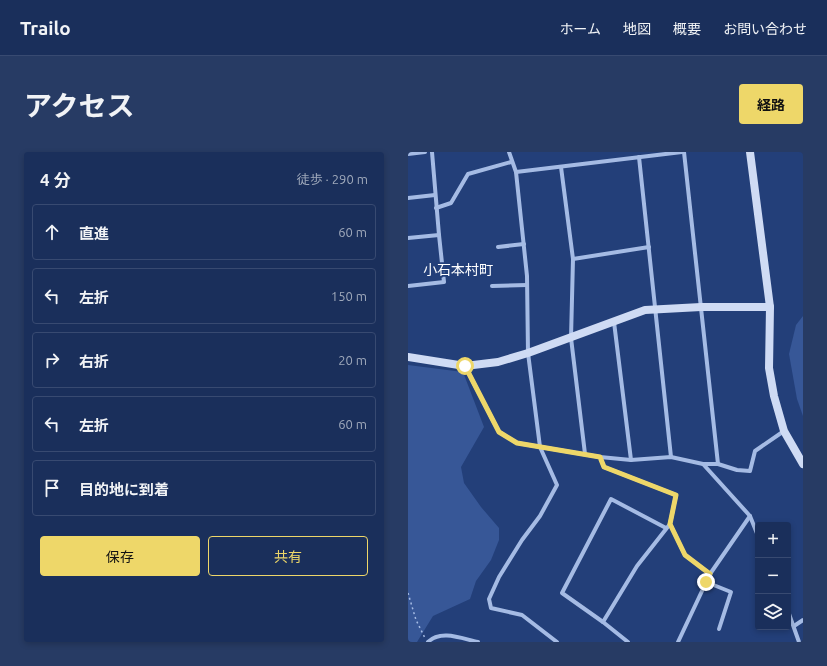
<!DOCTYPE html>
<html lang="ja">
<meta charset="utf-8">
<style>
body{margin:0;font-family:Ubuntu,"Noto Sans JP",sans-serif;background:#273b64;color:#f1f3f6}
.controls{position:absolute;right:12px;bottom:12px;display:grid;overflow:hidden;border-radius:4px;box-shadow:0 2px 6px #0003}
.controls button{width:36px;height:36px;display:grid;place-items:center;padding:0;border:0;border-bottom:1px solid #384a71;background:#1a2f5b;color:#f1f3f6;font:20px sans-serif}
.stop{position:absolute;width:12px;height:12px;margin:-9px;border:3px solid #eed769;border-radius:50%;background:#fff}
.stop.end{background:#eed769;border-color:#fff;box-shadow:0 1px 4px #0008}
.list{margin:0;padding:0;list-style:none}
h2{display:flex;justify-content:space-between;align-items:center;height:52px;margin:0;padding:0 16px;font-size:17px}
h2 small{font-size:13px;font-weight:400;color:#9fa9bb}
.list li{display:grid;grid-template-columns:26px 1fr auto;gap:12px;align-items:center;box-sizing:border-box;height:56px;margin:0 8px 8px;padding:0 8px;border:1px solid #384a71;border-radius:4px}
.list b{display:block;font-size:15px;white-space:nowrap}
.list em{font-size:13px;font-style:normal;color:#9fa9bb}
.actions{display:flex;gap:8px;padding:12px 16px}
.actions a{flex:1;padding:9px 0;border:1px solid #eed769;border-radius:4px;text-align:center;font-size:14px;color:#eed769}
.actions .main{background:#eed769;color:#111}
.icon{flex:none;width:22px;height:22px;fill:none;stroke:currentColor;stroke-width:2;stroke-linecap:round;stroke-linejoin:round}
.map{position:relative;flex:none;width:395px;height:490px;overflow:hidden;border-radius:4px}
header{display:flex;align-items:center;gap:24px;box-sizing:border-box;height:56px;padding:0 20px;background:#1a2f5b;border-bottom:1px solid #384a71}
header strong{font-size:19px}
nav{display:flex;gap:22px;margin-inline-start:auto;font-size:14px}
.intro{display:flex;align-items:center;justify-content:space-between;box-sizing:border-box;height:96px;padding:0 24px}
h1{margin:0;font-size:28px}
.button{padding:10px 18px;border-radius:4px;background:#eed769;color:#111;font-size:14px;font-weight:700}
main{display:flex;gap:24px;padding:0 24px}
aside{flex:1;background:#1a2f5b;border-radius:4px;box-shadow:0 2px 6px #0003}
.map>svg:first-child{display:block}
</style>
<header>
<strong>Trailo</strong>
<nav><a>ホーム</a><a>地図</a><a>概要</a><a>お問い合わせ</a></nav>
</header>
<div class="intro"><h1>アクセス</h1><a class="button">経路</a></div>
<main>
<aside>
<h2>4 分<small>徒歩 · 290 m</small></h2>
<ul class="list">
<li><svg class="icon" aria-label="ahead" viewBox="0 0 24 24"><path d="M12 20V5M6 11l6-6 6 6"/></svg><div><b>直進</b></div><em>60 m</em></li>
<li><svg class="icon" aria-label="left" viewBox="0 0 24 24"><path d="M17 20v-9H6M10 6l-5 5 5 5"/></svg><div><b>左折</b></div><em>150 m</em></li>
<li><svg class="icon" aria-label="right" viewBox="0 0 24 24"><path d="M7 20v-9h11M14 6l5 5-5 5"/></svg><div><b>右折</b></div><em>20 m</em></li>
<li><svg class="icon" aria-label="left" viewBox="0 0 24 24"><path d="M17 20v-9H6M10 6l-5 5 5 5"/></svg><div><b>左折</b></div><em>60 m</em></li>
<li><svg class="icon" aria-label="arrive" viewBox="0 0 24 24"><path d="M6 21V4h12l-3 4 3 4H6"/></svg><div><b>目的地に到着</b></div></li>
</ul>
<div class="actions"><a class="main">保存</a><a>共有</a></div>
</aside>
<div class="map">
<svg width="395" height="490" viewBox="0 0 395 490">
<rect width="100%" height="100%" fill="#233f79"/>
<g fill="#375797">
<path d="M395 164V264L389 247 381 202 388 173Z"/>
<path d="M0 213 55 220 76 275 53 315 56 331 73 355 91 376V388L83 408 68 429 62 447 25 464 9 490H0Z"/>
</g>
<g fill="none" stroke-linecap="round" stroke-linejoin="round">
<path stroke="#a5bbe4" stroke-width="1.5" stroke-dasharray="2 3" stroke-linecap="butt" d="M0 441 8 468 17 486"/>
<g stroke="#a5bbe4" stroke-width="4">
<path d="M101 0 108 20 119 124 120 201 132 295 149 333 132 364 114 388 91 425 81 447 83 456 114 463 149 490"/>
<path d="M276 0 310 312"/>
<path d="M0 2 17 0"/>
<path d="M231 5 263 305"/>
<path d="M153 15 165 107 163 186 177 302"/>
<path d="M108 20 274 0"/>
<path d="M0 46 27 43"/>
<path d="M28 56 43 51 60 22 103 10"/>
<path d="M0 86 31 83 24 0"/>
<path d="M90 95 116 92"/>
<path d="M165 107 241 95"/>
<path d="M0 134 36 130 31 83"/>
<path d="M84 134 119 133"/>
<path d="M206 170 223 308"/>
<path d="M57 214 91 280 109 291 192 305 223 308 263 305 295 312H310L329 318 342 319 347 299 376 279"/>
<path d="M192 305 196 315 268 343 262 372 229 414 195 470"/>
<path d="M295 312 342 364 350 384"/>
<path d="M262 372 277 403 302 422"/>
<path d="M298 430 323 440 311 477"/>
<path d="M380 459 391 490"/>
<path d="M386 474 395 468"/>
<path d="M20 490C33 477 55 487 70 490"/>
<path d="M220 490 195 470 154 441 203 347 258 376"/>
<path d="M270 490 302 422 342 364"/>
</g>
<g stroke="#cfdbf4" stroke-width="8">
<path d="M342 0 362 155 361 216 366 244 376 279 395 312"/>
<path d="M0 205 57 214 90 210 120 201 237 158 293 155H362"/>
</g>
</g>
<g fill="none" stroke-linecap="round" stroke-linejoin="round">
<path stroke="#eed769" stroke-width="5" d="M57 214 91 280 109 291 192 305 196 315 268 343 262 372 277 403 302 422 298 430"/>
</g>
<g text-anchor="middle" stroke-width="3.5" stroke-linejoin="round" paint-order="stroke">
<g font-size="14" fill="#fff" stroke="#233f79">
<text x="50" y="123">小石本村町</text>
</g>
</g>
</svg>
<div class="controls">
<button>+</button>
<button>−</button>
<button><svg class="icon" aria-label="layers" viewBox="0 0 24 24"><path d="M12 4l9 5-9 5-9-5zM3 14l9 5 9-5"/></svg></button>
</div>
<div class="stop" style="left:57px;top:214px"></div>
<div class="stop end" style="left:298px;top:430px"></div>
</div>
</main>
